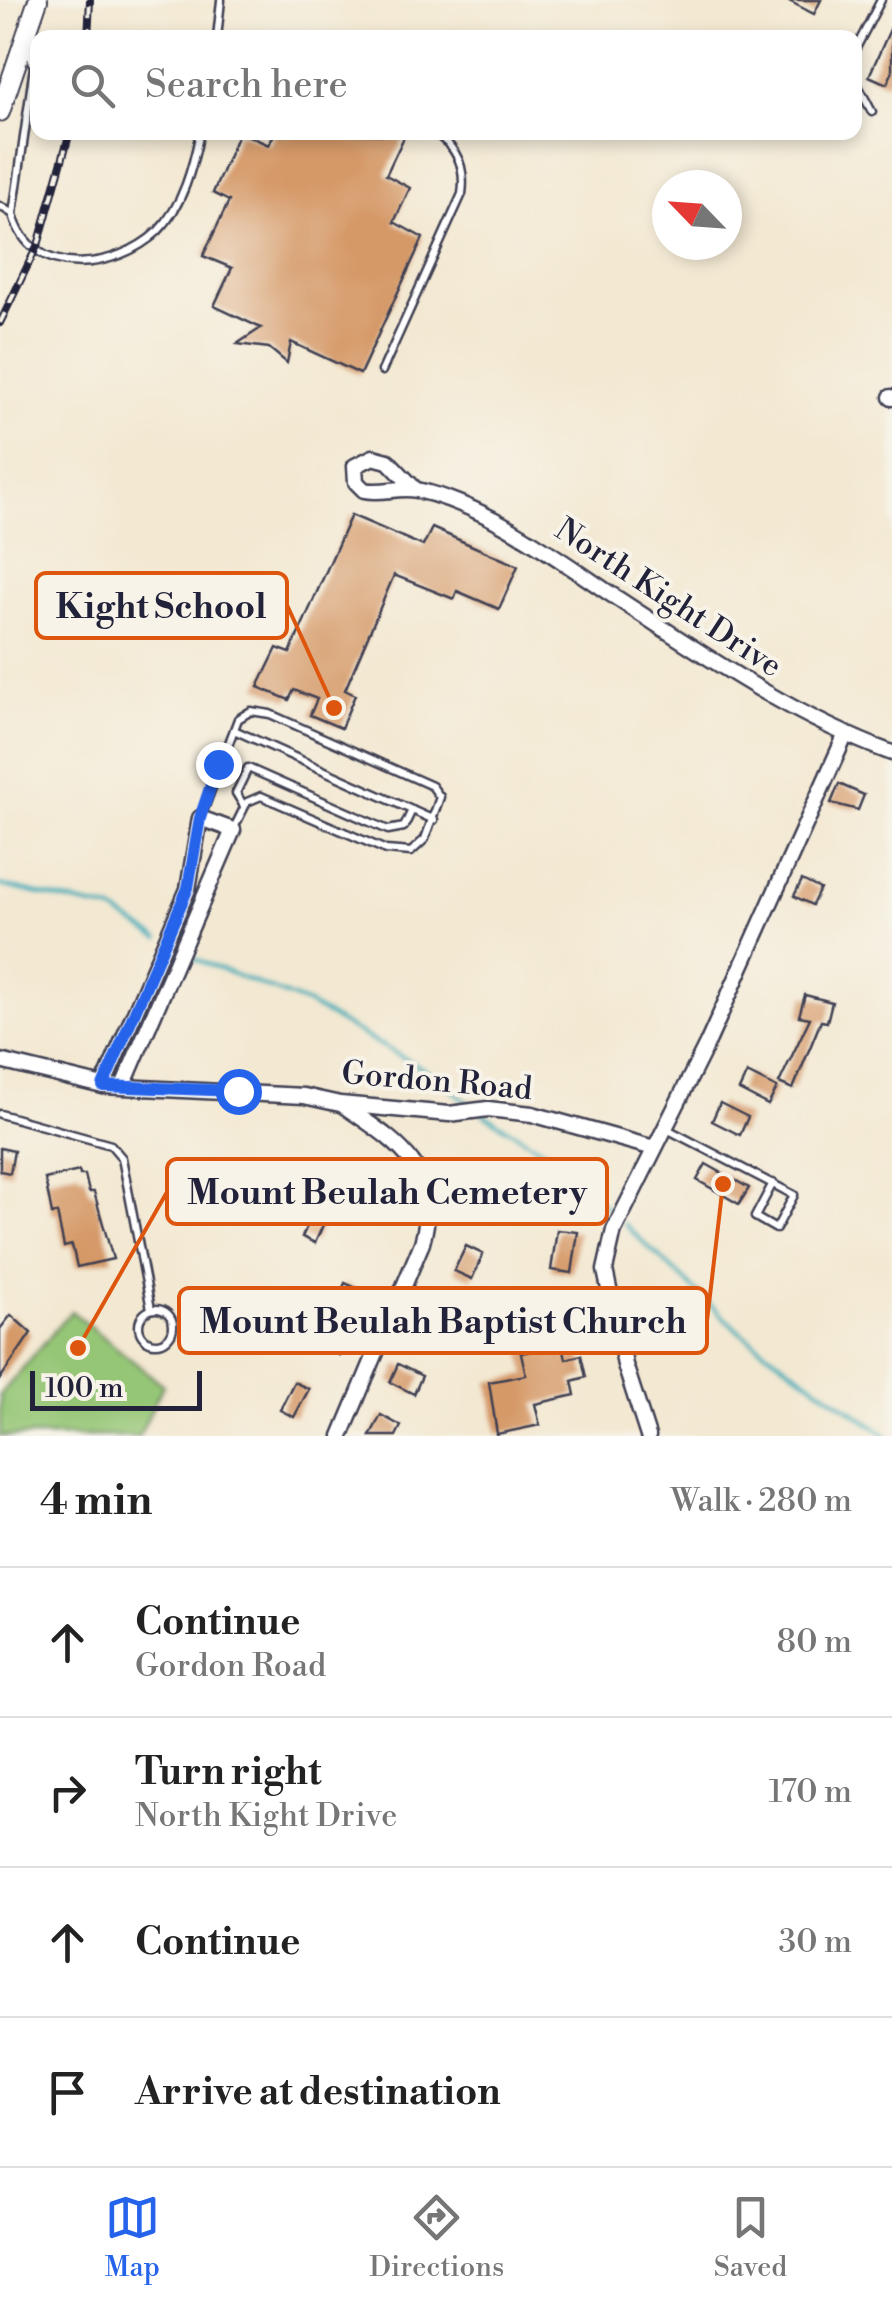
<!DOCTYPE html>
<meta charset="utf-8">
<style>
body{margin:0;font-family:"Libre Bodoni",serif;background:#f2f2f2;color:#222}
.compass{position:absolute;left:652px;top:170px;width:90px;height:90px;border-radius:50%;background:#fff;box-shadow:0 5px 15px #0003;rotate:295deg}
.scale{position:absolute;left:30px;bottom:25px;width:172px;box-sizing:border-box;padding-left:10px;border:5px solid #22223b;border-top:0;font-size:28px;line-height:35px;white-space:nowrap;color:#22223b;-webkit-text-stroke:8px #f7f3e8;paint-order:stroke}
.stop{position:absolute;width:30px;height:30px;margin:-22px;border:8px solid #2563eb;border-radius:50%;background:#fff}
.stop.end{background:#2563eb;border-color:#fff;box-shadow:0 2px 10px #0008}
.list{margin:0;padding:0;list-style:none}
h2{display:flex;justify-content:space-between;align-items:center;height:130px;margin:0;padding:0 40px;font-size:42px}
h2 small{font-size:32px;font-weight:400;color:#767676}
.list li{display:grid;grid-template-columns:65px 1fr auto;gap:30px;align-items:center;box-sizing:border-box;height:150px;padding:0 40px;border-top:2px solid #e0e0e0}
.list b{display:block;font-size:38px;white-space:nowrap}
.list p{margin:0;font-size:32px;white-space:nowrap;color:#767676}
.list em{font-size:32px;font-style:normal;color:#767676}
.icon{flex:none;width:55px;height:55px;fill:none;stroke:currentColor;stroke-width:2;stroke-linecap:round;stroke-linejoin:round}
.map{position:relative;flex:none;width:892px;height:1436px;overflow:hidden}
.search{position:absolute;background:#fff;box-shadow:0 5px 15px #0003;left:30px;right:30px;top:30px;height:110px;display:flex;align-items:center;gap:25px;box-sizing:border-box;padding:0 35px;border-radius:20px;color:#767676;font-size:38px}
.sheet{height:730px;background:#fff}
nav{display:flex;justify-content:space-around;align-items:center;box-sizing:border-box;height:140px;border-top:2px solid #e0e0e0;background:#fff;font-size:28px;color:#767676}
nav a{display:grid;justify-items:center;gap:5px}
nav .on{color:#2563eb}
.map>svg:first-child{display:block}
</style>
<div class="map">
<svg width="892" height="1436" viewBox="0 0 892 1436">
<rect width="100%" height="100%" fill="#f7f3e8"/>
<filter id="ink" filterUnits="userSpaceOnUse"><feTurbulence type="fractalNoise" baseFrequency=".01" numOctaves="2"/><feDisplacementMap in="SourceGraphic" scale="20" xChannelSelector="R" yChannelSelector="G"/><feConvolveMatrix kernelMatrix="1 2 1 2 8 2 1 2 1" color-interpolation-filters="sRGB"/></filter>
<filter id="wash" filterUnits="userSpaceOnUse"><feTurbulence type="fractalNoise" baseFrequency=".0048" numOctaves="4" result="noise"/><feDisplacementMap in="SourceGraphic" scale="40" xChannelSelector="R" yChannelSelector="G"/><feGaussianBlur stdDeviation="2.25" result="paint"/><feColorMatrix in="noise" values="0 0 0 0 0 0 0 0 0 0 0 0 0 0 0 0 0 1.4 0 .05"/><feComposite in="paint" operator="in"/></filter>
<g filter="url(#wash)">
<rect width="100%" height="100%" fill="#f3e8d1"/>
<path fill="#95c676" stroke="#5c7458" stroke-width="2.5" d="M71 1311 163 1385 139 1436H0V1395Z"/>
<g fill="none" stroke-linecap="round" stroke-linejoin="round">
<g stroke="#3eadba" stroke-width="4">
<path d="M0 885 113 911 159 939"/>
<path d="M185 955 306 1003 432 1074 471 1105"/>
<path d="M483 1114 545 1151 617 1217"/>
<path d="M624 1224 741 1333 887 1436"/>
</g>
</g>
<g id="blocks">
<g fill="#d59967">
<path d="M787 0H821L814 14Z"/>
<path d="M892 25V73L887 84 869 76Z"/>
<path d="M239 132 269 145 275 132 405 135 386 175 410 188 394 222 423 238 360 374 291 342 287 363 269 348 237 344 261 328 214 306 232 268 203 256 229 201 213 193Z"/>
<path d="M351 515 423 546 432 528 518 566 499 609 457 591 454 599 394 575 345 690 355 695 341 728 310 715 317 699 294 690 289 700 258 687 277 648 290 653Z"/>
<path d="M839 784 864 795 858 810 831 803Z"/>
<path d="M802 880 820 889 812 905 794 896Z"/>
<path d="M805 995 832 1002 827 1022 821 1021 793 1089 779 1083 810 1018 799 1016Z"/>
<path d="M747 1073 777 1088 768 1105 739 1090Z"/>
<path d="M720 1103 748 1117 740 1135 712 1121Z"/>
<path d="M0 1148 14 1151 10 1173 0 1171Z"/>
<path d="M706 1164 749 1188 739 1204 697 1180Z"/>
<path d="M79 1171 80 1175H85L89 1192H94L113 1259 77 1267 72 1245 64 1247 57 1213 52 1214 45 1179Z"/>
<path d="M319 1201 331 1207 315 1243 302 1237Z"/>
<path d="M557 1230 578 1232 572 1273 551 1270Z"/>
<path d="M466 1246 483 1254 472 1279 454 1271Z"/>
<path d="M345 1283 363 1291 342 1337 346 1339 339 1355 318 1346Z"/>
<path d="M11 1315 31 1333 0 1379V1329Z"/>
<path d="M563 1345 566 1359 581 1355 586 1377 572 1381 575 1395 535 1404 540 1425 497 1434 489 1382 526 1375 521 1353Z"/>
<path d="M398 1364 422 1376 414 1394 390 1382Z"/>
<path d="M294 1382 309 1389 294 1417 280 1410Z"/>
<path d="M381 1415 401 1426 396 1436H370Z"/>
</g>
</g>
</g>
<g filter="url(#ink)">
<use href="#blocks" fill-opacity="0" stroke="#414052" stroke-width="2.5"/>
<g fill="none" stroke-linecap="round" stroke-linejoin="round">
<g stroke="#414052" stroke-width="11">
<g id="lane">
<path d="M217 38 221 0"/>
<path d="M27 43 34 67 13 214C30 281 116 271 158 231 183 206 193 166 200 132"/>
<path d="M854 52 881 0"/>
<path d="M854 78 872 112"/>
<path d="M0 206 13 214"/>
<path d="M382 371 462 194C466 166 457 146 432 132"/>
<path d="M234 730 434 820"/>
<path d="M244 806 236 793 248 768 388 830 404 827 412 810"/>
<path d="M201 817 238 719 251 711 270 714 432 786 440 797 425 839 411 852 386 850 261 796 247 802 234 828"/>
<path d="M0 1114 111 1145 122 1158 151 1309"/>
<path d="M667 1129 794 1195 776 1229 755 1217 773 1183"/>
<circle cx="156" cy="1326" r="17"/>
</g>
</g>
<g stroke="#414052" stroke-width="19">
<g id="street">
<path d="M891 397 892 398"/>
<path d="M415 489 388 461 373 457 355 466 356 482 364 490C382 494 400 486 417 490 485 505 550 553 606 591 698 651 789 715 892 753"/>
<path d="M0 1061 103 1086 304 1096 340 1104 449 1114 488 1109 532 1114 654 1148"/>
<path d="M103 1086 188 889 200 818 233 830 123 1086"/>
<path d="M341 1436 422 1243C443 1169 398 1143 344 1106"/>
<path d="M648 1436 625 1365 605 1270 614 1230 707 1044 845 736"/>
</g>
</g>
<g stroke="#414052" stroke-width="22">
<path id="secondary" d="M0 112 38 0"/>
</g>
<use href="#lane" stroke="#fff" stroke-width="6"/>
<use href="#street" stroke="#fff" stroke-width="14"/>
<use href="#secondary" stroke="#fff" stroke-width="18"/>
<g stroke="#22223b" stroke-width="8">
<g id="rail">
<path d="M88 38 90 0"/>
<path d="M0 323 39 242 70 132"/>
</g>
</g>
<use href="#rail" stroke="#f7f3e8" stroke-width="4" stroke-dasharray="11" stroke-linecap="butt"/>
</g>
</g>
<g fill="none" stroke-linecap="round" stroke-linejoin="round" filter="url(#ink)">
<path stroke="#2563eb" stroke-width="12" d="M218 764 200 818 188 888 103 1086 238 1091"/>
</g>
<g text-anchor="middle" stroke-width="8" stroke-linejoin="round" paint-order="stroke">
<g font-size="32" fill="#22223b" stroke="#f7f3e8">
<text transform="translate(669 597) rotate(33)" y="11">North Kight Drive</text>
<text transform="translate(437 1080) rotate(5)" y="11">Gordon Road</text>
</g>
</g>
<path fill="none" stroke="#de560e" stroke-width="4" d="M334 708L287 605M78 1348L167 1192M723 1184L707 1321"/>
<g fill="#de560e" stroke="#f7f3e8" stroke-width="4">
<circle cx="334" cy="708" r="10"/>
<circle cx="78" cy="1348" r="10"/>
<circle cx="723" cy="1184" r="10"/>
</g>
<g fill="#f7f3e8" stroke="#de560e" stroke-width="4">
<rect x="36" y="573" width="251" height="65" rx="10"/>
<rect x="167" y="1159" width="440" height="65" rx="10"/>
<rect x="179" y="1288" width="528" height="65" rx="10"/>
</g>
<g font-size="35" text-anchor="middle" font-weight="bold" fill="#22223b">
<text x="161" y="618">Kight School</text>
<text x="387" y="1204">Mount Beulah Cemetery</text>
<text x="443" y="1333">Mount Beulah Baptist Church</text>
</g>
</svg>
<svg class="compass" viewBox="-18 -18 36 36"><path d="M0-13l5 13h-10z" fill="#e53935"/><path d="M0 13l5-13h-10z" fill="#767676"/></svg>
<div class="scale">100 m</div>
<div class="stop" style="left:238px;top:1091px"></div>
<div class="stop end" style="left:218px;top:764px"></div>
<div class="search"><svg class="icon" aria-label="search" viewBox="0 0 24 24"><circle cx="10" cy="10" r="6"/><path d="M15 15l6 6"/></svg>Search here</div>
</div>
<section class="sheet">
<h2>4 min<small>Walk · 280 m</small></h2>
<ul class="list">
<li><svg class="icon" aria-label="ahead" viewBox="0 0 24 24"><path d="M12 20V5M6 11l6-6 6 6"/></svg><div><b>Continue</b><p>Gordon Road</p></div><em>80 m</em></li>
<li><svg class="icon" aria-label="right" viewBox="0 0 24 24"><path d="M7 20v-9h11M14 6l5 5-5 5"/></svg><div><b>Turn right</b><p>North Kight Drive</p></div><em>170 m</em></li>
<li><svg class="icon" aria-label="ahead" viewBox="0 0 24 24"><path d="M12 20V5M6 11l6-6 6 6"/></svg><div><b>Continue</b></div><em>30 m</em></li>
<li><svg class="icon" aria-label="arrive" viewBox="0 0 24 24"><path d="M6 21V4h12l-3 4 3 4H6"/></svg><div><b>Arrive at destination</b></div></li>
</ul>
</section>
<nav>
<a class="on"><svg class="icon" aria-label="map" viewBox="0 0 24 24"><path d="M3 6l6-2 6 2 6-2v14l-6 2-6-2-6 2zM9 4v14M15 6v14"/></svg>Map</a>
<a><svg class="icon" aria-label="directions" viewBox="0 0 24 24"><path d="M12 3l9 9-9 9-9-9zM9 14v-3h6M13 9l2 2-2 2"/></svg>Directions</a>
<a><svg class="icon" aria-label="saved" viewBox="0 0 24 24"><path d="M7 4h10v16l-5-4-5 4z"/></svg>Saved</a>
</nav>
